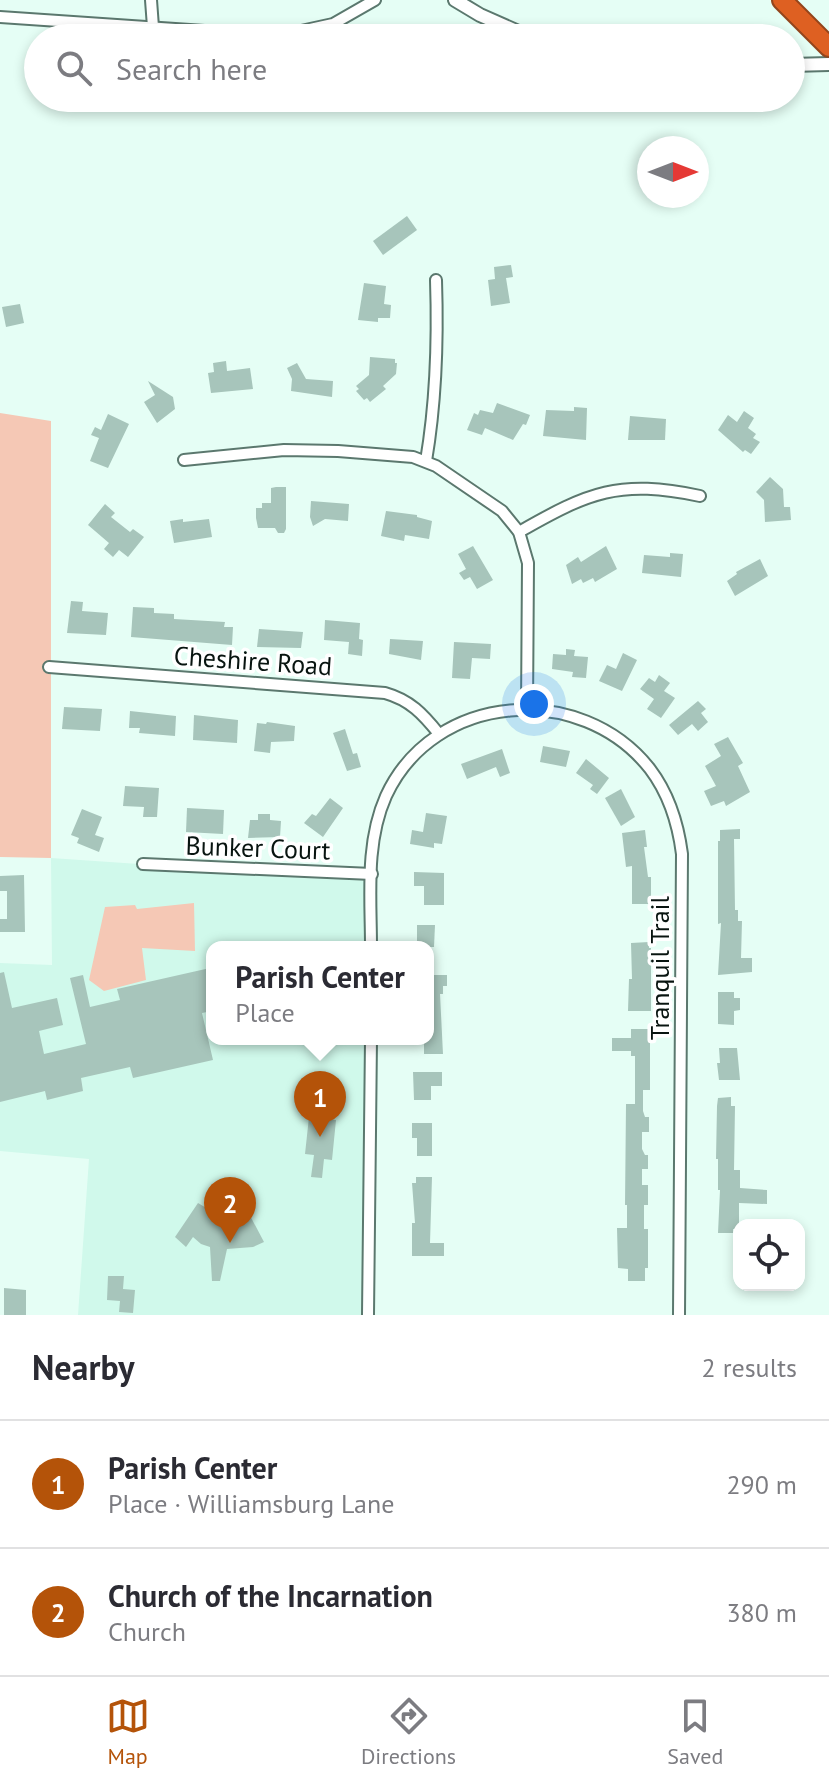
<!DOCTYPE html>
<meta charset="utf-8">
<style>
body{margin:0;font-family:"PT Sans",sans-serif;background:#f2f2f3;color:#2b2b33}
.controls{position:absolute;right:24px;bottom:24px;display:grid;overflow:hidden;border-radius:16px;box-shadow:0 4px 12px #0003}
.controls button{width:72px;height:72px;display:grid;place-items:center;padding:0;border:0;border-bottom:2px solid #e1e1e2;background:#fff;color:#2b2b33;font:40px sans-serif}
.compass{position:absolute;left:637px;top:136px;width:72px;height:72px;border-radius:50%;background:#fff;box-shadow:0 4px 12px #0003;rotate:90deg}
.you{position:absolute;left:534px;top:704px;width:28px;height:28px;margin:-20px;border:6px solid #fff;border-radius:50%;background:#1a73e8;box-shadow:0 0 0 12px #1a73e833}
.badge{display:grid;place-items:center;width:52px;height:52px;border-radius:50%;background:#b45309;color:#fff;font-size:26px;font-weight:700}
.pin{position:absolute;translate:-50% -66px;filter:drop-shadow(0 2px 4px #0008)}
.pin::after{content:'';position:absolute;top:42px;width:28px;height:24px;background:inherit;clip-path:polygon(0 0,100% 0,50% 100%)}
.popup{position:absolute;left:206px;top:941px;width:228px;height:104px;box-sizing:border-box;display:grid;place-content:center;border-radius:16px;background:#fff;filter:drop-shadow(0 2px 6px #0005);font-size:26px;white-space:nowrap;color:#7c7c81}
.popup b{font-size:30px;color:#2b2b33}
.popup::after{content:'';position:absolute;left:50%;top:100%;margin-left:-16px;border:16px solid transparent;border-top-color:#fff}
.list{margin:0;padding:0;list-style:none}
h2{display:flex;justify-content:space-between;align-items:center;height:104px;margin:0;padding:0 32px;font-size:34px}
h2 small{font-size:26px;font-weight:400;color:#7c7c81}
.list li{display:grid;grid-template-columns:52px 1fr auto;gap:24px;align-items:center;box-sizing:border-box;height:128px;padding:0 32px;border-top:2px solid #e1e1e2}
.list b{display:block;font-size:30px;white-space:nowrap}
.list p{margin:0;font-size:26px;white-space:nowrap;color:#7c7c81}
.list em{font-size:26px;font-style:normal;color:#7c7c81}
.icon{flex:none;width:44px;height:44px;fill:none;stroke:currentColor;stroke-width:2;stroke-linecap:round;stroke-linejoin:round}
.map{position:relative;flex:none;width:829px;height:1315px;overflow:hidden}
.search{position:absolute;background:#fff;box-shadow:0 4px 12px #0003;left:24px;right:24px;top:24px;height:88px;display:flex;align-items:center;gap:20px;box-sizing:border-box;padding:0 28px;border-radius:44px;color:#7c7c81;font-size:30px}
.sheet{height:360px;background:#fff}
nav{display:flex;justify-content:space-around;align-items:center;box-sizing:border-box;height:112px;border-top:2px solid #e1e1e2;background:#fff;font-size:22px;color:#7c7c81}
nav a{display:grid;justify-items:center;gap:4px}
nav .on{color:#b45309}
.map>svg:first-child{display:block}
</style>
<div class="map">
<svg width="829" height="1315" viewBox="0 0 829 1315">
<rect width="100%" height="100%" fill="#e5fef5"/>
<path fill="#d0f9eb" d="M51 858 212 869 372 874 371 947H212V1039H371L368 1315H78L89 1159 0 1151V963L52 965Z"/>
<g fill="#f5c8b5">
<path d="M0 413 51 421V858L0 857Z"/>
<path d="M194 903 195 951 142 948 146 980 104 991 89 980 105 907 135 905 137 909Z"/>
</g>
<g fill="#a7c5bb">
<path d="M407 216 417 230 383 255 373 241Z"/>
<path d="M511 265 513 277 506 278 510 303 491 306 488 280 495 279 494 267Z"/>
<path d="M364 283 386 286 384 304 391 305 390 318H378V322L358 320Z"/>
<path d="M20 304 24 323 6 327 2 307Z"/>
<path d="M370 357 395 359V363H397L396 374 383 386 386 389 370 402 367 398 364 400 356 391 359 389 356 386 369 375Z"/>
<path d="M226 361 227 371 250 368 253 389 211 393 208 373 214 372 213 363Z"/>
<path d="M297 363 306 379 333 381 332 397 291 391 292 379 287 368Z"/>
<path d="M148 381 173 397 175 409 157 423 144 402 155 395Z"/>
<path d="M497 403 530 415 526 425 523 424 513 440 485 428 482 435 467 430 474 413 478 415 480 410 493 413Z"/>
<path d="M574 407 587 408 586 440 543 436 546 410 574 411Z"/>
<path d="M744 411 754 418 748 428 756 434 753 438 760 442 751 454 745 450 743 452 718 430 728 415 737 422Z"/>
<path d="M108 414 129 424 108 468 90 461 99 438 91 435 95 427 101 430Z"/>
<path d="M630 416 666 419 665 440H628Z"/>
<path d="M770 477 783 489 784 507H790L791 520 765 522 764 500 756 492Z"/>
<path d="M276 487H286V529L284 533H278L275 528H258L256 518V508H262V503H271V488Z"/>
<path d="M311 501 349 504 348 521 325 519 313 526 310 517Z"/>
<path d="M105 504 115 513 111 517 130 532 133 529 144 537 128 557 119 550 113 557 104 549 109 543 88 525Z"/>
<path d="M386 511 417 515V517L432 521 429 539 405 535 404 541 381 536Z"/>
<path d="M183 519V522L209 519 212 537 174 543 170 521Z"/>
<path d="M473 546 493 580 477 589 470 577 464 580 459 573 466 569 458 554Z"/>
<path d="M606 546 617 569 595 582 593 578 583 583 581 579 572 584 566 565 578 557 581 562Z"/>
<path d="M670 553 683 554 681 577 642 573 644 555 670 557Z"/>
<path d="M760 559 768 576 735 596 727 581 737 574 736 572Z"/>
<path d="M71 601 83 602 82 611 108 613 106 635 67 633Z"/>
<path d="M133 607 154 608V613L174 614V619L225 622 224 627H233L232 645 131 637Z"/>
<path d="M325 620 360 623 359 639 363 640 362 656 348 654 349 642 324 640Z"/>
<path d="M259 629 303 632 301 648 257 647Z"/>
<path d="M390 639 423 641 421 660 389 654Z"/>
<path d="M454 642 491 644 490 659 472 658 470 679 452 678Z"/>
<path d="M566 649 575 650 574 656 588 657 586 678 572 677 573 672 552 669 553 654 566 655Z"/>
<path d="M623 653 637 660 622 691 599 681 607 665 616 669Z"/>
<path d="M659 675 670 683 664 691 675 698 661 718 647 709 654 699 640 689 649 678 655 682Z"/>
<path d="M698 701 706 709 701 713 708 722 698 731 692 724 678 735 669 725Z"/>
<path d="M64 707 102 709 100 731 62 729Z"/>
<path d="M130 711 176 716 175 736 139 733 140 728H129Z"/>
<path d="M194 715 238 720 237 743 193 740Z"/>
<path d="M267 722 295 726 294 741 271 742 270 753 254 751 257 723 266 724Z"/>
<path d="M345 729 353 754 357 753 361 767 347 771 333 733Z"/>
<path d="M728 737 743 763 738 766 750 792 726 806 724 801 711 806 704 791 716 786 705 766 721 756 714 744Z"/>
<path d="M543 746 570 751 566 767 540 762Z"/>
<path d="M502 749 510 773 500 777 496 767 467 779 461 764Z"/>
<path d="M586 759 609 778 597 794 590 789 593 785 576 773Z"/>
<path d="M125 786 159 788 157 817H143L144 807 123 806Z"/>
<path d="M621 789 635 817 621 826 605 798Z"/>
<path d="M330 798 343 808 323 837 304 823 312 814 316 816Z"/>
<path d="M187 808 224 810 223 834 186 832Z"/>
<path d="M82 809 102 817 95 835 104 838 99 852 77 843 79 838 71 835Z"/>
<path d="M426 813 447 816 442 844 434 843V848L410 844 412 830 423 832Z"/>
<path d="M258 814H270V820L281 821 280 837 248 838 250 820H258Z"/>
<path d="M740 829V839H734L735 910H738V921H742L741 958H752V972L718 975 721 923 718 924V841H720V830Z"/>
<path d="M645 830 647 847H644L648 877H651V904H632V866L626 867 622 833Z"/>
<path d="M414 872 444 873V905H424V886H414Z"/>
<path d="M24 875 25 932H0V919H7V891H0V876Z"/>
<path d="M417 925H435L434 947H417Z"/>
<path d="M649 942V948H651V1011H628L629 979H632L631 943Z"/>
<path d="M210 968 212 974V1011L202 1013 213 1060 133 1078 130 1067 81 1078 83 1091 47 1100 45 1091 0 1102V973L4 972 12 1008 57 998 63 1025 39 1031 44 1054 86 1044 70 978 83 975 90 1007 120 1000 117 989Z"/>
<path d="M428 975H447V986H443V994H440L443 1054H424V1039H428Z"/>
<path d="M718 992H734V998H740V1010L734 1011V1025L718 1024Z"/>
<path d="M631 1029H648V1040H650V1090H643V1111L645 1117H649V1132H642V1149L645 1155H648V1169H642V1185H648V1205H644V1229H648V1268H645V1281H628V1269L618 1268 617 1228H627V1205H625L626 1104H635V1056H631V1051H612V1038H631Z"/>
<path d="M719 1048H737L740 1080H719L717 1063H720Z"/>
<path d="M413 1072H442V1086H431V1100H414Z"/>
<path d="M731 1097V1106H735L734 1170H740V1188L767 1190V1204L739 1203V1229H733V1233H718L720 1190H718V1159H716L717 1106 718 1098Z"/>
<path d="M309 1117 336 1120 332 1160 324 1159 322 1178 311 1177 314 1155 305 1154Z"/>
<path d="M412 1123H432V1156H417V1138H412Z"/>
<path d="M416 1177H432L430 1243H444V1256H412V1223H415L412 1183H416Z"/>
<path d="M198 1203 208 1209 232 1203 246 1208 264 1242 253 1247 227 1249 220 1281H212L210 1247 201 1244 193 1237 186 1247 175 1237Z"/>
<path d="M108 1276H124L123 1289 135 1290 133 1313 119 1312 120 1301 107 1300Z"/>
<path d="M4 1288 26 1290V1315H4Z"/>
</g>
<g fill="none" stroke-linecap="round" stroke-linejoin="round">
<g stroke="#5b786e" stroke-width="14">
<g id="minor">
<path d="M151 0 153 27"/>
<path d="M0 17 278 36 333 24 375 0"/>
<path d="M184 460 284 450 338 451 413 457 436 466 502 511 519 532 528 563 527 709"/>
<path d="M426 461C436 402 438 340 436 280"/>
<path d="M519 532C589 492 619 479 700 496"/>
<path d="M49 667 385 693C410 700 423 714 439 734"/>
<path d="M143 864 372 874"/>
<path d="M371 947C371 897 365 843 386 796 434 692 581 681 650 769 669 794 678 823 682 854L679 1315"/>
<path d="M368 1315 371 1039"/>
</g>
</g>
<g stroke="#5b786e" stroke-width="16">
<g id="tertiary">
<path d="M455 0 480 15 532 38"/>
<path d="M791 65 829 64"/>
</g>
</g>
<g stroke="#93451c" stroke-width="22">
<path id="motorway" d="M782 0 829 47"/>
</g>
<use href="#minor" stroke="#fff" stroke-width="10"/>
<use href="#tertiary" stroke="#fff" stroke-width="12"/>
<use href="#motorway" stroke="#de6022" stroke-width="18"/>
</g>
<g text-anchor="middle" stroke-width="7" stroke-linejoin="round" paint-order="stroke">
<g font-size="26" fill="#081410" stroke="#fff">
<text transform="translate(253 661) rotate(4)" y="9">Cheshire Road</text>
<text transform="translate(258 848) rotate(2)" y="9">Bunker Court</text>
<text transform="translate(660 968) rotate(-90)" y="9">Tranquil Trail</text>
</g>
</g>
</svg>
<div class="controls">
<button><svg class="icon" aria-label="locate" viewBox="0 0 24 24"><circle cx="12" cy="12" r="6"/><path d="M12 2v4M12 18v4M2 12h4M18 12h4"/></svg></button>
</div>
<svg class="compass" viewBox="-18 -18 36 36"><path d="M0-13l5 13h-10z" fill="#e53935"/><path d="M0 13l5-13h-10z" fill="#7c7c81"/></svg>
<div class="you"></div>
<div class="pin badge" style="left:320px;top:1137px">1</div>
<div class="popup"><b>Parish Center</b>Place</div>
<div class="pin badge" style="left:230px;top:1243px">2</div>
<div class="search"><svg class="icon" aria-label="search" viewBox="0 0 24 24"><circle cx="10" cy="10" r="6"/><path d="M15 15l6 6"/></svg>Search here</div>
</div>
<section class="sheet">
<h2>Nearby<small>2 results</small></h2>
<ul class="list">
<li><span class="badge">1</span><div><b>Parish Center</b><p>Place · Williamsburg Lane</p></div><em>290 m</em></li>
<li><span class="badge">2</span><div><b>Church of the Incarnation</b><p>Church</p></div><em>380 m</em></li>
</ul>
</section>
<nav>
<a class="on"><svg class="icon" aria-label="map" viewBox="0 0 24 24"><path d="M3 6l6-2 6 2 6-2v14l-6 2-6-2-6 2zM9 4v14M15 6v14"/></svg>Map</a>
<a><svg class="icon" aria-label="directions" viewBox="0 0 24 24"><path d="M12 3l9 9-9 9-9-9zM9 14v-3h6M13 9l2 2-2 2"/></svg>Directions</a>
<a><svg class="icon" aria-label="saved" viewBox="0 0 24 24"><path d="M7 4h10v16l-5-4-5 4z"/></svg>Saved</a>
</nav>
